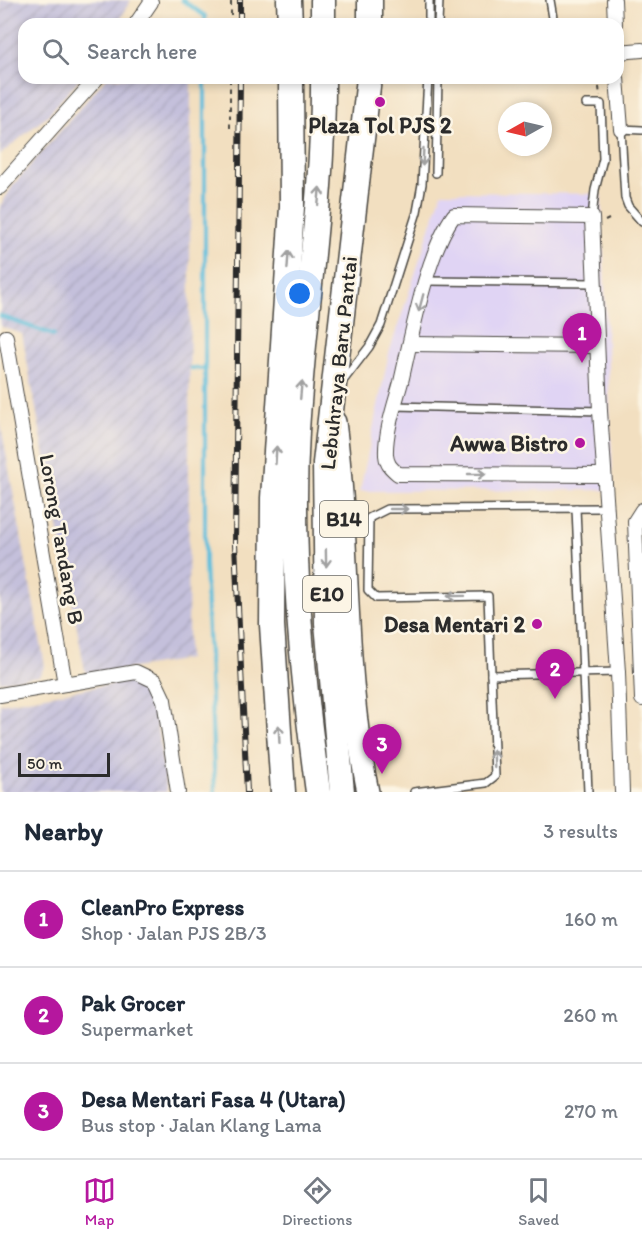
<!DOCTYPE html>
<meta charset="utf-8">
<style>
body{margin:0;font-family:Itim,sans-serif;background:#f2f2f3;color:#1f2937}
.compass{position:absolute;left:498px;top:102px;width:54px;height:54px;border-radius:50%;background:#fff;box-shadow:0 3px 9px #0003;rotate:262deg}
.scale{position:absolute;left:18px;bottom:15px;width:92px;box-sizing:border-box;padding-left:6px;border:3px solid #2b2b2b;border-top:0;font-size:16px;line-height:21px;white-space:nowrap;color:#2b2b2b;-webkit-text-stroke:4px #fcf5e5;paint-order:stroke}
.you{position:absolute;left:300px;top:294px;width:21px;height:21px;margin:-15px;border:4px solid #fff;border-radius:50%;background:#1a73e8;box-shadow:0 0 0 9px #1a73e833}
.badge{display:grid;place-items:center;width:39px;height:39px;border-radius:50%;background:#b5179e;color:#fff;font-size:20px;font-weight:700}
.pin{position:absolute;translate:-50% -50px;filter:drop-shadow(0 2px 3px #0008)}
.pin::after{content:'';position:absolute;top:32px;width:21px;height:18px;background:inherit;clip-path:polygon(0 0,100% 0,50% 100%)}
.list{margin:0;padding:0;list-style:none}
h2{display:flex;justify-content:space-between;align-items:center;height:78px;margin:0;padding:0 24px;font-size:26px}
h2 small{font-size:20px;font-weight:400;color:#747a83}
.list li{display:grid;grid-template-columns:39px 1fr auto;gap:18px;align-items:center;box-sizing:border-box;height:96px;padding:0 24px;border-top:2px solid #e0e1e3}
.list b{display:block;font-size:22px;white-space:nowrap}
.list p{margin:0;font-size:20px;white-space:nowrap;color:#747a83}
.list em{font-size:20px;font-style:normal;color:#747a83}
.icon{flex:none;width:33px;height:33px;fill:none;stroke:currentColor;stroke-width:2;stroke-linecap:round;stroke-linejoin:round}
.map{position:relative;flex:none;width:642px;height:792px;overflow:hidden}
.search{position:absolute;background:#fff;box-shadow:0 3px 9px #0003;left:18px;right:18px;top:18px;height:66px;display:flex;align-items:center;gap:15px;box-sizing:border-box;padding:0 21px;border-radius:18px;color:#747a83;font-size:22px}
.sheet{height:366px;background:#fff}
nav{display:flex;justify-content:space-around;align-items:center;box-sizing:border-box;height:84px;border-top:2px solid #e0e1e3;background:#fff;font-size:16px;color:#747a83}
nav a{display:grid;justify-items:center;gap:3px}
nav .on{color:#b5179e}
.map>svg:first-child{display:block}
</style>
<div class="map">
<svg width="642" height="792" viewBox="0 0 642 792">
<defs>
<pattern id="industrial-furrows" width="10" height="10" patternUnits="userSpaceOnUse" patternTransform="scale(1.5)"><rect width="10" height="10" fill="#c4c0db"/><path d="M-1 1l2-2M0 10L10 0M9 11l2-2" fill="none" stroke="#a9a5bc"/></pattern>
</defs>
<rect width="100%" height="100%" fill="#fcf5e5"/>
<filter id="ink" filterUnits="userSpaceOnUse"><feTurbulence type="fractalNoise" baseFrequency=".0167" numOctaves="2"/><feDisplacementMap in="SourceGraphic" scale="12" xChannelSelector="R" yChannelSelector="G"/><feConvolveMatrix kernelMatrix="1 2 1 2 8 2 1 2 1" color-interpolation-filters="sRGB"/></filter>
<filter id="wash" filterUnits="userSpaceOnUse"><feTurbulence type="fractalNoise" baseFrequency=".008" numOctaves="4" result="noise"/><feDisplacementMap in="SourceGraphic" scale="24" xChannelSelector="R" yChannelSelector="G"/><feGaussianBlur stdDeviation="1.35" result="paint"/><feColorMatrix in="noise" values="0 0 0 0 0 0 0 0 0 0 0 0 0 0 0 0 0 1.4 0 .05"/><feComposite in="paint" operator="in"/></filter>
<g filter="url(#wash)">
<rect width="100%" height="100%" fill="#f2dfc0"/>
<path fill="#e0d4f4" d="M442 192 601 194 613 490 360 491 389 353Z"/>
<g fill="url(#industrial-furrows)">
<path d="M0 0H131L118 24H24V78H80L47 116 0 155Z"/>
<path d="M106 78H191L188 659 86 676 22 334 0 326V206L14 184Z"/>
<path d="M0 420 45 666 39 676 0 682Z"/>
<path d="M135 680 153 701 167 792H0V704Z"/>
</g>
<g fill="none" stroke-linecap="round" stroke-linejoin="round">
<g stroke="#5ebfdc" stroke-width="4">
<path d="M182 0 205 16V24"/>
<path d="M205 78V563L215 792"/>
<path d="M0 316 54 335"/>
<path d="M191 368 206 369"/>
</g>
</g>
</g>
<g filter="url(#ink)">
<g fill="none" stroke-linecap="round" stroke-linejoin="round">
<g stroke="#494641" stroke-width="10">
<g id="service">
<path d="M550 0 554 24"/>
<path d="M429 24V0"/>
<path d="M438 24 439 0"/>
<path d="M586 104H601L603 159 595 190 592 217"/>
<path d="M642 130 621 129 625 198 628 206 642 222"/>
<path d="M436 173 438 78"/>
<path d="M427 281 594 283"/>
<path d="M343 381 369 347 381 325 417 212 422 184 428 78"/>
<path d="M395 406 600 411"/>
<path d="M576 508 588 792"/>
<path d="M491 675 618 672"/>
<path d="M414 792 486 783 495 776 488 596 376 598 368 590 369 518 387 509 607 508"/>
</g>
</g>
<g stroke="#494641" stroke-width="16">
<g id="minor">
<path d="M614 0 615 24"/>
<path d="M136 24 151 2"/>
<path d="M618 52 642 50"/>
<path d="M617 78 621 129"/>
<path d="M0 187 97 78"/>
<path d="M6 337 65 684"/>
<path d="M410 344 597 346"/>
<path d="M604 475 398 474C391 468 387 465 386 455 385 432 395 404 401 382 412 335 426 254 454 215L592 217 600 411 618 672 622 792"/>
<path d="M0 695 136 672 155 681 164 700 178 792"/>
<path d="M642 699 635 521 642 510"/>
</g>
</g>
<g stroke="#494641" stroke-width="24">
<path id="primary" d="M335 422C351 545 343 670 368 792"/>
</g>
<g stroke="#494641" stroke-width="27">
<g id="motorway">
<path d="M289 0 290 24"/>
<path d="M323 0V24"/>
<path d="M370 0V24"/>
<path d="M283 792 272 625 273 498 292 207 291 78"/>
<path d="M318 792C302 672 290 552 297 431 304 313 324 196 323 78"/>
<path d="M342 792 327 623 325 463 369 78"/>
</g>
</g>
<g stroke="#494641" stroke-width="2" stroke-dasharray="4.5 4.5" stroke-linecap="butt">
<path d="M231 24V0"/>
<path d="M598 78 600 96"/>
<path d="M230 128V78"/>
<path d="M605 221 613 217"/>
</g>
<use href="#service" stroke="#fff" stroke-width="7"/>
<use href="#minor" stroke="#fff" stroke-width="14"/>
<use href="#primary" stroke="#fff" stroke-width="21"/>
<use href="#motorway" stroke="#fff" stroke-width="24"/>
<g stroke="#2b2b2b" stroke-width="6">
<g id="rail">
<path d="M240 24V0"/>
<path d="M240 78 235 544 247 792"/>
</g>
</g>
<use href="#rail" stroke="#fcf5e5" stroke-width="4" stroke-dasharray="11" stroke-linecap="butt"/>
</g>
<defs><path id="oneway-shaft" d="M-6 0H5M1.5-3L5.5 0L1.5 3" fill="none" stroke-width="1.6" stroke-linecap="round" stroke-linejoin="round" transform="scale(1.5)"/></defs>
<g stroke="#a0a0a0">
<use href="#oneway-shaft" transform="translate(423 157) rotate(93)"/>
<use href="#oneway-shaft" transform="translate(319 196) rotate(-85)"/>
<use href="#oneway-shaft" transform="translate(288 260) rotate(-86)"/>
<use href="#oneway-shaft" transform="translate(421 303) rotate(105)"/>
<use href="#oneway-shaft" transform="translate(301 390) rotate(-85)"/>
<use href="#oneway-shaft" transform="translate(276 455) rotate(-87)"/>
<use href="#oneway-shaft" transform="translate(477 474)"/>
<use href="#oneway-shaft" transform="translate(399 509)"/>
<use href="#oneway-shaft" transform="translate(326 558) rotate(89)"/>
<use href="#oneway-shaft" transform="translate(456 596) rotate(179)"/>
<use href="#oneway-shaft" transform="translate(279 734) rotate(-93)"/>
<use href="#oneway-shaft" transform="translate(494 759) rotate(-92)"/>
</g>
</g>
<g fill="#b5179e" stroke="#fcf5e5" stroke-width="2">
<circle cx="380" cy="102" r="6"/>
<circle cx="580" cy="443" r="6"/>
<circle cx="537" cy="624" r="6"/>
</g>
<g text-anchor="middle" stroke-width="5" stroke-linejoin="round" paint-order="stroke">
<g fill="#fcf5e5" stroke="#6a6863" stroke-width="1.5">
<rect x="320" y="501" width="48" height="36" rx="4.5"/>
<rect x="303" y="576" width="48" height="36" rx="4.5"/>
</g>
<g font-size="21" font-weight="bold" fill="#2b2b2b">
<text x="344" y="526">B14</text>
<text x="327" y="601">E10</text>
</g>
<g font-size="22" font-weight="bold" fill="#2b2b2b" stroke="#fcf5e5" text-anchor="end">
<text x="380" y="133" text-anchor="middle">Plaza Tol PJS 2</text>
<text x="568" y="451">Awwa Bistro</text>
<text x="525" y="632">Desa Mentari 2</text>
</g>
<g font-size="22" fill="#2b2b2b" stroke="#fcf5e5">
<text transform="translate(338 363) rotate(-84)" y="8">Lebuhraya Baru Pantai</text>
<text transform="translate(62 539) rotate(80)" y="8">Lorong Tandang B</text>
</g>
</g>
</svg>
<svg class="compass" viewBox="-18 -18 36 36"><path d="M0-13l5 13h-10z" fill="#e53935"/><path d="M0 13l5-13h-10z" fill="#747a83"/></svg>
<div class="scale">50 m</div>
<div class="you"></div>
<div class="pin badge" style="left:582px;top:363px">1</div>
<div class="pin badge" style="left:555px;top:699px">2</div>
<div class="pin badge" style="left:382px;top:774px">3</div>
<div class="search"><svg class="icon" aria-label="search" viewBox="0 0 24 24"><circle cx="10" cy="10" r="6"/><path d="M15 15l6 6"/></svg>Search here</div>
</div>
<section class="sheet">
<h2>Nearby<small>3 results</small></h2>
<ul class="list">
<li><span class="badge">1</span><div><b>CleanPro Express</b><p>Shop · Jalan PJS 2B/3</p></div><em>160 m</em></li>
<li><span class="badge">2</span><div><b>Pak Grocer</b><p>Supermarket</p></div><em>260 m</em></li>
<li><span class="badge">3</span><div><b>Desa Mentari Fasa 4 (Utara)</b><p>Bus stop · Jalan Klang Lama</p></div><em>270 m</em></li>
</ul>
</section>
<nav>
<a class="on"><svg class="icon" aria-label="map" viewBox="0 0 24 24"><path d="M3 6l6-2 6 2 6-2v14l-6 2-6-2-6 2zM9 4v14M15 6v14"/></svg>Map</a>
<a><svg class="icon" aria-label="directions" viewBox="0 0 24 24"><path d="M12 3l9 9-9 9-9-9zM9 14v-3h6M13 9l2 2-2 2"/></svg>Directions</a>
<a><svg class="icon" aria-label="saved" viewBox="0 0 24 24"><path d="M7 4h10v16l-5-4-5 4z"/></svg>Saved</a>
</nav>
